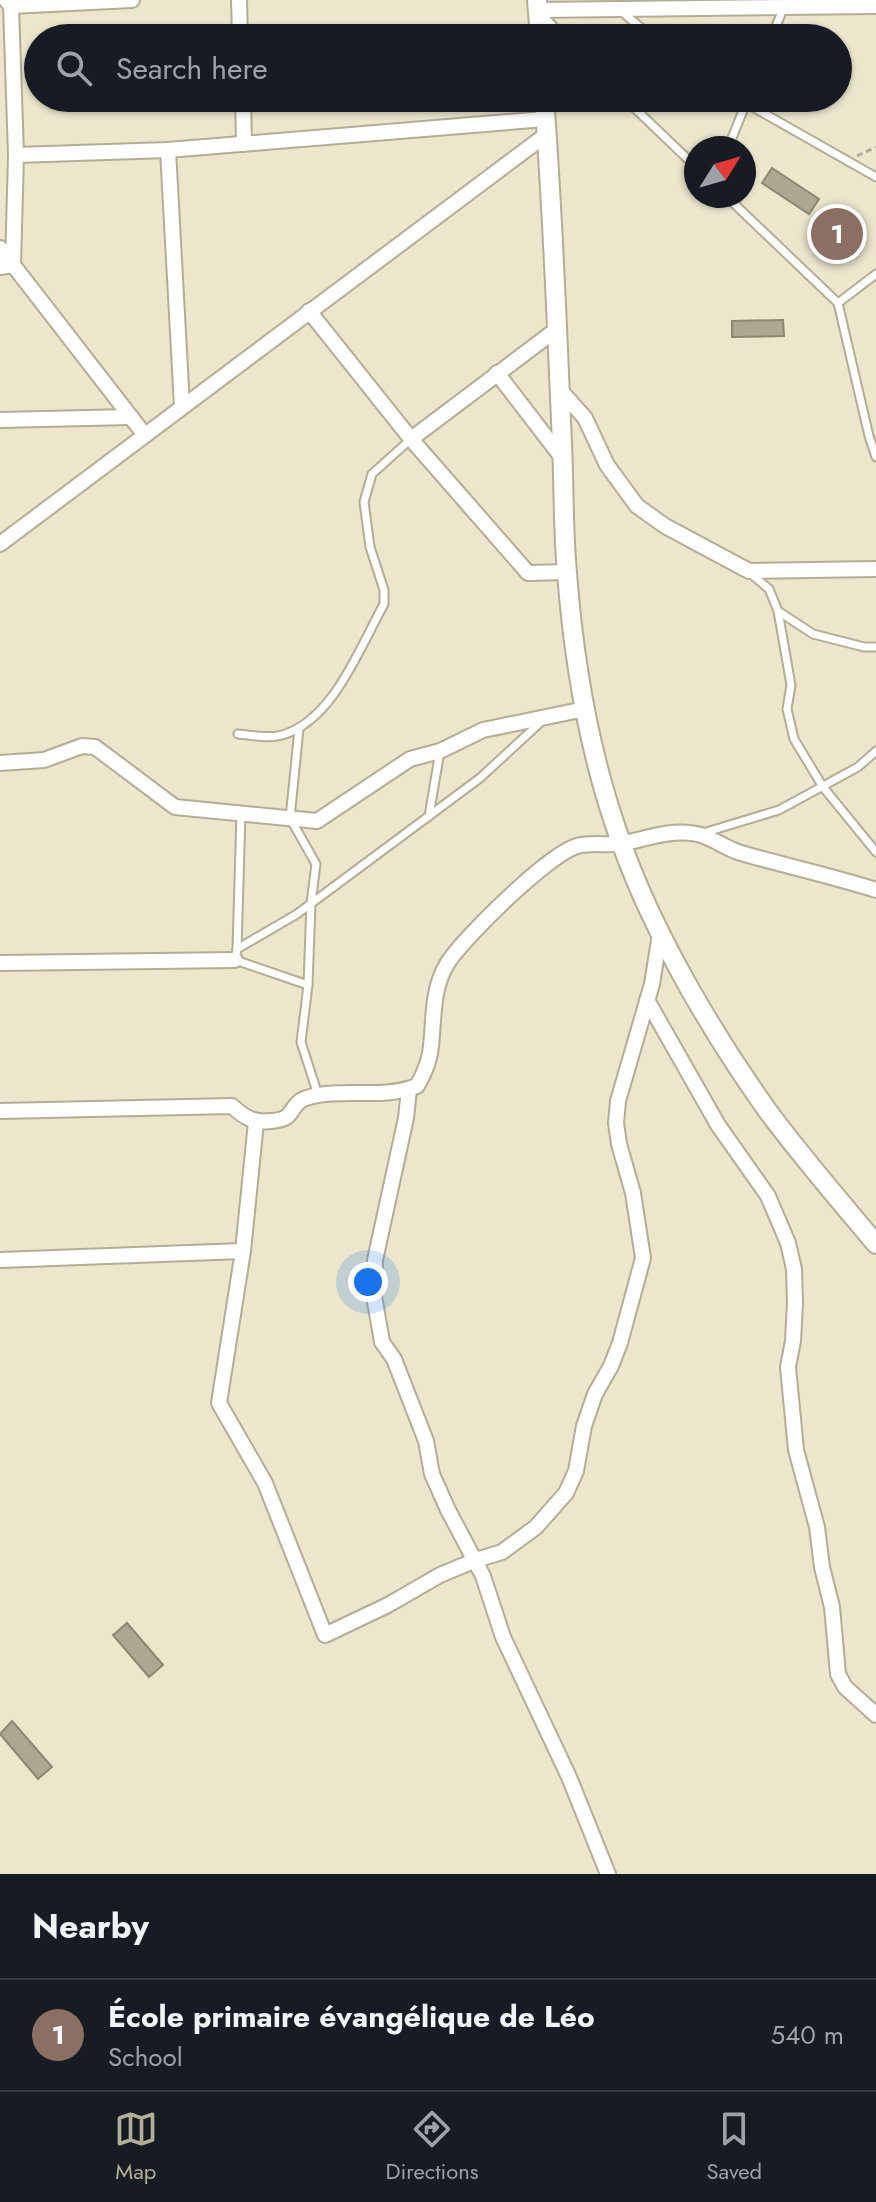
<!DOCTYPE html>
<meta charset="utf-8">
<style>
body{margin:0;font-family:Jost,sans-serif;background:#242831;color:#f1f3f6}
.compass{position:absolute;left:684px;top:136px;width:72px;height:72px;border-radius:50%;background:#171b24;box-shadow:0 2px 6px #0004;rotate:53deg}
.you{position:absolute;left:368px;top:1282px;width:28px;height:28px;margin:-20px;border:6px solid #fff;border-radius:50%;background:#1a73e8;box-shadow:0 0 0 12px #1a73e833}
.badge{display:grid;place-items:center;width:52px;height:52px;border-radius:50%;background:#b2af99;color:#fff;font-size:26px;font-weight:700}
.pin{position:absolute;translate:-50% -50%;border:4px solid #fff;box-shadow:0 2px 8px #0006}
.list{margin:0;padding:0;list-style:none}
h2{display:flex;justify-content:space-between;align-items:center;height:104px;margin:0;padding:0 32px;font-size:34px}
h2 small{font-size:26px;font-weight:400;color:#9ea1a6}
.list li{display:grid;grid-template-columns:52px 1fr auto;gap:24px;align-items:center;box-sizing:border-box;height:112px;padding:0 32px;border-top:2px solid #363941}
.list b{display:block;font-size:30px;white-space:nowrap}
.list p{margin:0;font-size:26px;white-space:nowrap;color:#9ea1a6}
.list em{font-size:26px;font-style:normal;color:#9ea1a6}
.icon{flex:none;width:44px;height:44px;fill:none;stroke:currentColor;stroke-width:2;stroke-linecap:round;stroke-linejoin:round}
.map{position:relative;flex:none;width:876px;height:1874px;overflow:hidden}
.search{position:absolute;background:#171b24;box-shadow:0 2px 6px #0004;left:24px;right:24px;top:24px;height:88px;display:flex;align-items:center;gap:20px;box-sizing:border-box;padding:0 28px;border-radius:44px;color:#9ea1a6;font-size:30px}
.sheet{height:216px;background:#171b24}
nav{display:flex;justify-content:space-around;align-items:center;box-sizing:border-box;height:112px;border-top:2px solid #363941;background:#171b24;font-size:22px;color:#9ea1a6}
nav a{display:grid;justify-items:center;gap:4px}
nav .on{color:#b2af99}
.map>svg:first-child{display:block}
</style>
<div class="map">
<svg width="876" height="1874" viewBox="0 0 876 1874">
<rect width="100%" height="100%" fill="#ebe6cc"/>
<g fill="#aca88f" stroke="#8c8870" stroke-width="2">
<path d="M772 168 819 199 809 214 762 183Z"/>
<path d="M783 320 784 336 732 337V321Z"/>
<path d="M127 1623 163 1665 149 1677 113 1635Z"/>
<path d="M12 1721 52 1767 38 1779 0 1734Z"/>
</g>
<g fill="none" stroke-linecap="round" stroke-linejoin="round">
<g stroke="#b2ad94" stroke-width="11">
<g id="service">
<path d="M621 11 653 38"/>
<path d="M541 13 564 38"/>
<path d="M771 38 784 7"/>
<path d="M624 98 696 167"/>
<path d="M737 98 876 177"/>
<path d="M728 148 748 98"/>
<path d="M726 196 838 303 869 436 876 457"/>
<path d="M838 303 876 274"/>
<path d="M750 573 769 589 778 611 791 685 787 709 794 739 823 787 876 852"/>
<path d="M778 611 813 634 864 647H876"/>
<path d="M299 729 290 818 316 864 311 903 308 985 301 1042 318 1095"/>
<path d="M238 734C252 735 269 739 282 735 333 721 360 647 384 604V590L370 547 364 502 372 474 411 439"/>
<path d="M241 813 237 949 235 960 308 985"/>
<path d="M429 816 440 751"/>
<path d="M703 833 779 810 858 767 876 751"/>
<path d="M237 949 297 914 429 816 480 778 542 721"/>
</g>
</g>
<g stroke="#b2ad94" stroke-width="18">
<g id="minor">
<path d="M239 0 240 38"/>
<path d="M11 6 132 0"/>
<path d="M537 10 876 6"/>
<path d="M243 98 244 144"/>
<path d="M168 150 182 406"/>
<path d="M16 155 168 150 545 119"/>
<path d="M0 248 144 434"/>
<path d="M0 267 13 265 16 155 11 6 6 0"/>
<path d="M309 311 411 439 528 573 567 572"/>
<path d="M497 373 563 459"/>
<path d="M560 390 585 418 607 465 637 506 665 526 749 571 876 569"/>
<path d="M0 420 131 417"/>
<path d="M411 439 557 329"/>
<path d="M0 544 547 134"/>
<path d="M0 763 44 760 82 746 95 747 175 807 317 821 410 759 440 751 483 730 585 709"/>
<path d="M0 963 235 960"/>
<path d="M647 1000 718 1125 768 1196 788 1243 794 1269 795 1303 793 1341 788 1367 796 1450 817 1527 822 1567 832 1607 838 1674 845 1687 876 1715"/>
<path d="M409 1089 406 1118 375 1260 374 1296 382 1342 394 1359 426 1441 432 1474 448 1510 483 1576 503 1637 569 1777 608 1874"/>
<path d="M0 1111 232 1106C245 1118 254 1123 271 1121 294 1119 287 1112 300 1101 304 1098 313 1096 318 1095 353 1089 382 1099 417 1086 424 1074 430 1060 431 1046 434 1018 432 989 447 964 463 938 549 854 577 846 592 842 609 846 625 843 648 838 672 829 697 834 712 837 726 849 741 853 786 866 832 876 876 890"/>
<path d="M256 1122 243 1251 219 1403 265 1483 325 1635 388 1605 440 1575 476 1560 502 1552 536 1527 566 1493 576 1471 584 1426 595 1394 611 1366 620 1343 643 1258 633 1193 619 1144 616 1123 618 1101 652 984 660 934"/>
<path d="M0 1260 243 1251"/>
</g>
</g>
<g stroke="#b2ad94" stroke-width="22">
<g id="tertiary">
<path d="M537 0 540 38"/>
<path d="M544 98C553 213 557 328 562 444 564 487 563 530 567 573 574 665 590 758 622 845 655 936 711 1031 767 1110 801 1156 839 1200 876 1244"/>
</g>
</g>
<path stroke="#b0ac97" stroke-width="3" stroke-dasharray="6 4" stroke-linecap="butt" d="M857 156 876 147"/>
<use href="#service" stroke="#fff" stroke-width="7"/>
<use href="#minor" stroke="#fff" stroke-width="14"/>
<use href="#tertiary" stroke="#fff" stroke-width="18"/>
</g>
</svg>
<svg class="compass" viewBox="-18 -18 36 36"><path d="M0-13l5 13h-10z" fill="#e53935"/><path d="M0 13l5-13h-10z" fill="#9ea1a6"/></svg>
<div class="you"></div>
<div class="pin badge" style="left:837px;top:234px;background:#8d6e63">1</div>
<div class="search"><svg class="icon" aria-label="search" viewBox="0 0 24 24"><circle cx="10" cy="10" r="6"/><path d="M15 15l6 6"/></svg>Search here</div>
</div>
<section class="sheet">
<h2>Nearby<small></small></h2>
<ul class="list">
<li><span class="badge" style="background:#8d6e63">1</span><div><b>École primaire évangélique de Léo</b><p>School</p></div><em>540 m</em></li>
</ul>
</section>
<nav>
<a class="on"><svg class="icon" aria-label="map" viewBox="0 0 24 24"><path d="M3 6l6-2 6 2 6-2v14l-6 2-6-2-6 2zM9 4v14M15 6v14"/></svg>Map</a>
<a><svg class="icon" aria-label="directions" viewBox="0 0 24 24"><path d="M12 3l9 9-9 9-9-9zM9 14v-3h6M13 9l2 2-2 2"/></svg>Directions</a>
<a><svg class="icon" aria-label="saved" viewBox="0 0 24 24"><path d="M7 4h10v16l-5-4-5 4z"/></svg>Saved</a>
</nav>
